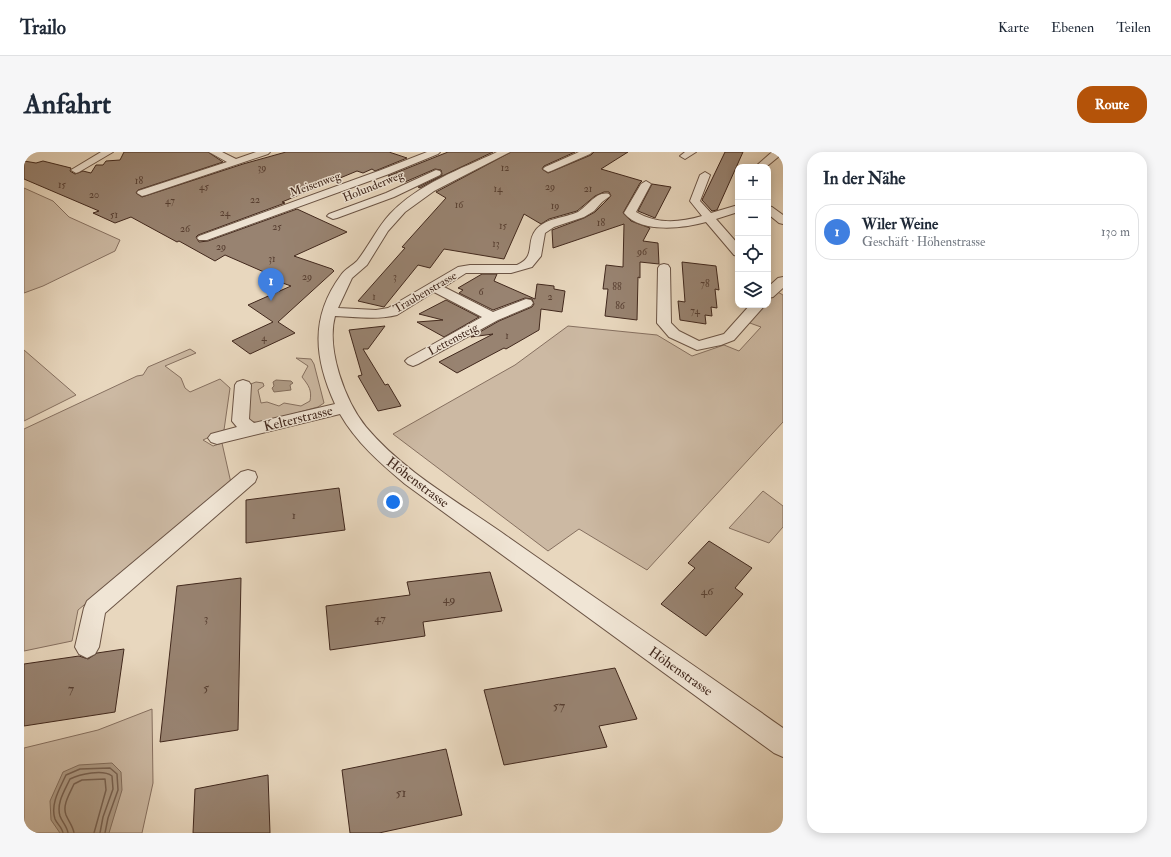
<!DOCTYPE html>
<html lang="de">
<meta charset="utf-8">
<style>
body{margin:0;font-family:"IM FELL Double Pica",serif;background:#f6f6f7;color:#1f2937}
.controls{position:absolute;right:12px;top:12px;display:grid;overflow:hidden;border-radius:8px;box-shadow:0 2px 10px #0003}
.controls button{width:36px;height:36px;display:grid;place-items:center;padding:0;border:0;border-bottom:1px solid #e0e1e3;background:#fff;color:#1f2937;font:20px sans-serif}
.you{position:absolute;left:369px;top:350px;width:14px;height:14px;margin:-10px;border:3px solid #fff;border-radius:50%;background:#1a73e8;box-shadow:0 0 0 6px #1a73e833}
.badge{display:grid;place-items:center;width:26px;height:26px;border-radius:50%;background:#b45309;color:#fff;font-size:13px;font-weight:700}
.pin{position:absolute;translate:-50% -33px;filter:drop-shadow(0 1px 2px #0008)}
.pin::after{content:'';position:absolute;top:21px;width:14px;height:12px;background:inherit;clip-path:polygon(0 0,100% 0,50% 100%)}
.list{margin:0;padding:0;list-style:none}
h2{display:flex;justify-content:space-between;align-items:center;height:52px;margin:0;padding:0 16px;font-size:17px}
h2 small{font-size:13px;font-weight:400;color:#747a83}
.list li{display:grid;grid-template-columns:26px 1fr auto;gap:12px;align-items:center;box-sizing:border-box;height:56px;margin:0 8px 8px;padding:0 8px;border:1px solid #e0e1e3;border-radius:16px}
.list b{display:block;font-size:15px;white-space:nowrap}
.list p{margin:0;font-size:13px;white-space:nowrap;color:#747a83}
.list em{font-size:13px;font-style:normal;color:#747a83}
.icon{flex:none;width:22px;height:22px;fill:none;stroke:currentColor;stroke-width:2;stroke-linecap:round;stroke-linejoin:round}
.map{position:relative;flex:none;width:759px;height:681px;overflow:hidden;border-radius:16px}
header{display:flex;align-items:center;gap:24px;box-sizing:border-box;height:56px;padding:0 20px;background:#fff;border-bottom:1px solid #e0e1e3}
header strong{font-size:19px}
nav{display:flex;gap:22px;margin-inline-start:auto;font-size:14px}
.intro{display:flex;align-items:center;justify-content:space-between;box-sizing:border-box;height:96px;padding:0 24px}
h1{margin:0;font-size:28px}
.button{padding:10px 18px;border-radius:16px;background:#b45309;color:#fff;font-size:14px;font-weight:700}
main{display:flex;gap:24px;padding:0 24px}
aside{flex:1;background:#fff;border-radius:16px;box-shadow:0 2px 10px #0003}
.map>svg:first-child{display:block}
</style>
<header>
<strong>Trailo</strong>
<nav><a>Karte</a><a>Ebenen</a><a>Teilen</a></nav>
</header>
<div class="intro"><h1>Anfahrt</h1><a class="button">Route</a></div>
<main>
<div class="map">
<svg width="759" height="681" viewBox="0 0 759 681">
<rect width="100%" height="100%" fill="#e8d7be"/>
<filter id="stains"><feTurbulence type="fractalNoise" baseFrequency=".005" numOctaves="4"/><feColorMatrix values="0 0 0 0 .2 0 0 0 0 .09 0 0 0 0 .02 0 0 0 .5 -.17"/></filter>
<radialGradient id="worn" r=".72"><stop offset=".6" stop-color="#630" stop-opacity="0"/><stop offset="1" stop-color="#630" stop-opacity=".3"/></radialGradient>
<g fill="#ccb9a3" stroke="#867060">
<path d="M0 36 29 49 45 65 96 88 91 99 19 134 0 141Z"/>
<path d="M752 139 759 143V270L623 418 555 377 524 399 369 282 491 213 544 174 633 183 668 204 700 193 715 199 737 175 723 170 738 153H744V147Z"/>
<path d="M166 197 172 201 141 214 157 226 161 236 166 240 196 227 206 236 200 278 179 288 189 294 198 291 207 331 54 458 48 489 0 499V277L113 224 119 223 124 215Z"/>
<path d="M0 198 52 243 0 269Z"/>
<path d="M272 206 287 207 290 212 300 251 294 255 235 271 221 268 224 233 232 230 239 231 240 234 234 238 237 251 243 250 255 254 260 251 277 254 286 249C288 238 285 234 278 225L284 214Z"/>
<path d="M739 339 759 354V375L745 391 705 376Z"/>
<path d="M128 557 129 631 118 681H0V596L74 578Z"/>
</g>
<g fill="#af9c87" stroke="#836e5d">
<path d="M252 228 267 229 269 231 266 233 267 238 250 240 248 236 250 234 249 230Z"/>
<path d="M88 611 97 620 98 638 85 681H36L27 668 26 649 39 620 55 613Z"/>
</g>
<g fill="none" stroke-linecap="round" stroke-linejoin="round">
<g stroke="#786252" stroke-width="1.5">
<path d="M39 681C38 675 33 672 31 667 26 652 36 636 42 623L56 617 86 616 93 622 94 638 84 666 81 681"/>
<path d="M44 681C43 674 38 670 36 664 32 651 41 638 46 627 56 622 79 617 88 624L89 637 79 665 76 681"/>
<path d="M50 681C49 674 45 670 42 663 38 653 46 641 50 632L58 628 81 627 82 638 70 681"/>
</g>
</g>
<g fill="#988371" stroke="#41281d">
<path d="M100 0H184L199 10 114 38 112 41 118 45 219 12 262 0H365L383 6 351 19 348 17 339 21 333 19 258 50 261 51 174 83 172 85 175 90 184 89 273 57 323 80 270 104 308 117 310 119 254 170 271 181 226 202 208 189 249 170 224 153 267 134 253 129 256 127 201 103 191 109 155 89 153 90 107 65 91 71 69 61 75 59 0 27V9L12 11 19 9 47 16 46 19 51 22 59 19 67 21 72 13H79L82 9 96 8Z"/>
<path d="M424 0H469L416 25 396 36 394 35 417 24 418 22 417 18 411 17 381 30 364 24Z"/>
<path d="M487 0H551L520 14 518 17 524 21 567 3 570 0H604L577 17 618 29 616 31 599 61 607 69 626 76 619 89 634 91 635 112 616 110V126L614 125 613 168 581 164 584 137H579L582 113 599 115 600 72 529 96 528 78 560 66 571 60 587 44 585 40H580L571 44 553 59 525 67 517 72 500 62 480 107 420 97 406 116 394 113 360 155 334 149 381 96 378 95 422 46 412 40Z"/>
<path d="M701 0H719L693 58 688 59 678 48Z"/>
<path d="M628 32 647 35 631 66 614 59Z"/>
<path d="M658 110 692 114 695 138 691 137 693 156 687 155 688 164 681 163 682 172 656 168 654 149 661 150Z"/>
<path d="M458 122H473L470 129 511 147 513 132 530 134V137L541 139 538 160 517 157 515 178 482 197 480 196 433 221 415 210 469 182 447 185 475 169 508 155 510 152 508 147 501 146 469 158 435 141 439 138 434 136Z"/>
<path d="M422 148 455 165 420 185 393 170 419 168 395 162Z"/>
<path d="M361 174 344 197H339L361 233 364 232 377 254 354 259 334 224 338 223 325 178Z"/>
<path d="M315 336 321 378 222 391V348Z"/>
<path d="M685 389 728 416 711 436 719 442 682 484 637 452 671 416 664 411Z"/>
<path d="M466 420 478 459 399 470 401 484 306 498 302 454 386 443 383 430Z"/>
<path d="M217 426 214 578 136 590 153 434Z"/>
<path d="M100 497 91 560 0 574V512L55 504 64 507 73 501Z"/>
<path d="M591 516 613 567 575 574 583 595 480 613 460 538Z"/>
<path d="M422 597 438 663 355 681H326L318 618Z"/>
<path d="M244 623 246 681H169L171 637Z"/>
</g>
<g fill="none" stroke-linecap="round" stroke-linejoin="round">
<g stroke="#6b5445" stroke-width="2">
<g id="street">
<path d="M77 0H89L55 20 52 21 47 18Z"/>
<path d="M185 0H198L212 7 232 0H246L244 2 122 43 118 44 113 41 114 39 203 10Z"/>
<path d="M403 0H416L414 2 365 22 183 88H175L173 86 175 84 357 18Z"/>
<path d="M473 0H486L410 39 381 60 364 79 343 113 328 126 314 156 352 158 364 156 434 115 446 113H493C512 105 502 91 511 79 520 66 541 66 554 60 564 54 572 39 585 42L586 44 578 50 570 59 560 65 530 75 521 81 517 104 508 115 487 121H442L420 135 469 160 502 147 507 148 509 151 507 154 474 168 394 212 389 214 384 212 381 209 384 206 458 165 410 140 373 163C353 168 332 165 311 164 302 197 321 249 342 275 378 318 431 348 477 380 570 446 666 510 759 576V605L750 601 381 332C356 311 332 290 316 262L193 292 187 290 184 286 187 282 213 275 208 269 211 233 213 230 219 228 225 230 227 233 225 267 230 271 311 252C290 206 286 165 317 123 321 117 328 114 333 109 345 94 353 76 366 62 394 32 437 17 473 0Z"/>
<path d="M555 0H568L566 2 527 19 524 20 519 17 521 15Z"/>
<path d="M661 0H672L661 7 656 4Z"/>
<path d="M748 0 759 1 742 15H731Z"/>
<path d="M412 18 416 19 417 21 416 23 370 45 313 66 309 67 303 64 305 62 362 41Z"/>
<path d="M681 20 686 23 676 49 687 61 714 53V60L692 67 714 92V104L710 103 682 70C661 76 617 82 600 61L617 32 622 29 627 32 612 60C633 72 654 71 678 64L666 49 676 23Z"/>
<path d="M744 54 748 55 759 63V72L755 71 744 62Z"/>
<path d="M640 112 644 113 646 116 647 171 655 179 675 189 700 182 726 153H741L710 188 697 193 673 198 645 185 633 171 634 116 636 113Z"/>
<path d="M759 125V136L749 145 744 146V135L754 126Z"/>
<path d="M224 318 231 320 233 325 231 330 81 461 75 495 71 502 63 506 55 502 51 495 60 456 63 449 217 320Z"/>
</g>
</g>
<use href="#street" fill="#f0e5d5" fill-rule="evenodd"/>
</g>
<g text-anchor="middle" stroke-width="3" stroke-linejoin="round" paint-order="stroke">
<g font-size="10" fill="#573f32">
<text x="238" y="19">39</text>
<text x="481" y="19">12</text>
<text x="115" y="32">18</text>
<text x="38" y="36">15</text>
<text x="180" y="38">45</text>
<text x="526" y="38">29</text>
<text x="474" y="40">14</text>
<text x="564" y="40">21</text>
<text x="70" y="46">20</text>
<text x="231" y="51">22</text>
<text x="146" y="52">47</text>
<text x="435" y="56">16</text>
<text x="531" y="57">19</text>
<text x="201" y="64">24</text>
<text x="90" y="66">51</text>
<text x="577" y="74">18</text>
<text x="479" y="77">15</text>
<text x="253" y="78">25</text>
<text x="161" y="80">26</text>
<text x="472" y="95">13</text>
<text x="197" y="98">29</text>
<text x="618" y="103">96</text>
<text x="248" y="110">31</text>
<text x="283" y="128">29</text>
<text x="371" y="128">3</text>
<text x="681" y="135">78</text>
<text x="593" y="138">88</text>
<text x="457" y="143">6</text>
<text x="350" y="148">1</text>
<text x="526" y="148">2</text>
<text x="596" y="157">86</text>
<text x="671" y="162">74</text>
<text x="483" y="187">1</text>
<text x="240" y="189">4</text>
</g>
<g font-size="12" fill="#41281d" stroke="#f0e5d5">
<text transform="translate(291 32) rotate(-20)" y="4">Meisenweg</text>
<text transform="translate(349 34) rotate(-22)" y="4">Holunderweg</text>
<text transform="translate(401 140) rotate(-30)" y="4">Traubenstrasse</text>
<text transform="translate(429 187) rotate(-28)" y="4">Lettensteig</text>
</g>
<g font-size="12" fill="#573f32">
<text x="270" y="367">1</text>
<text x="683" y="443">46</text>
<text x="425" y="451">49</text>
<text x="182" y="470">3</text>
<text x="356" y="470">47</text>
</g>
<g font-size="14" fill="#41281d" stroke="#f0e5d5">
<text transform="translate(274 266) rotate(-14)" y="5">Kelterstrasse</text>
<text transform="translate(394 330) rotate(37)" y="5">Höhenstrasse</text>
<text transform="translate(657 519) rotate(35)" y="5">Höhenstrasse</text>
</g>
<g font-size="14" fill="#573f32">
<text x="182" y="540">5</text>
<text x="47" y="541">7</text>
<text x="535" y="558">57</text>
<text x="377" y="645">51</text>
</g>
</g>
<rect width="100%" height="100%" filter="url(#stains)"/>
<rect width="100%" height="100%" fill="url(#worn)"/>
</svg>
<div class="controls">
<button>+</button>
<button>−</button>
<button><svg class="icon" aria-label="locate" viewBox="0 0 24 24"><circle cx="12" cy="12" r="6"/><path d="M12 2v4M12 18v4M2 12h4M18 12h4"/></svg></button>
<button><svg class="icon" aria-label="layers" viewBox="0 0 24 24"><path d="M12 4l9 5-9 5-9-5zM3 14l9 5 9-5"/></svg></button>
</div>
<div class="you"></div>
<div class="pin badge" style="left:247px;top:149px;background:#3f7fe0">1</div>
</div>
<aside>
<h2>In der Nähe<small></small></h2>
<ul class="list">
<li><span class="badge" style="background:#3f7fe0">1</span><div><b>Wiler Weine</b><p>Geschäft · Höhenstrasse</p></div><em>130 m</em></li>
</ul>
</aside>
</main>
